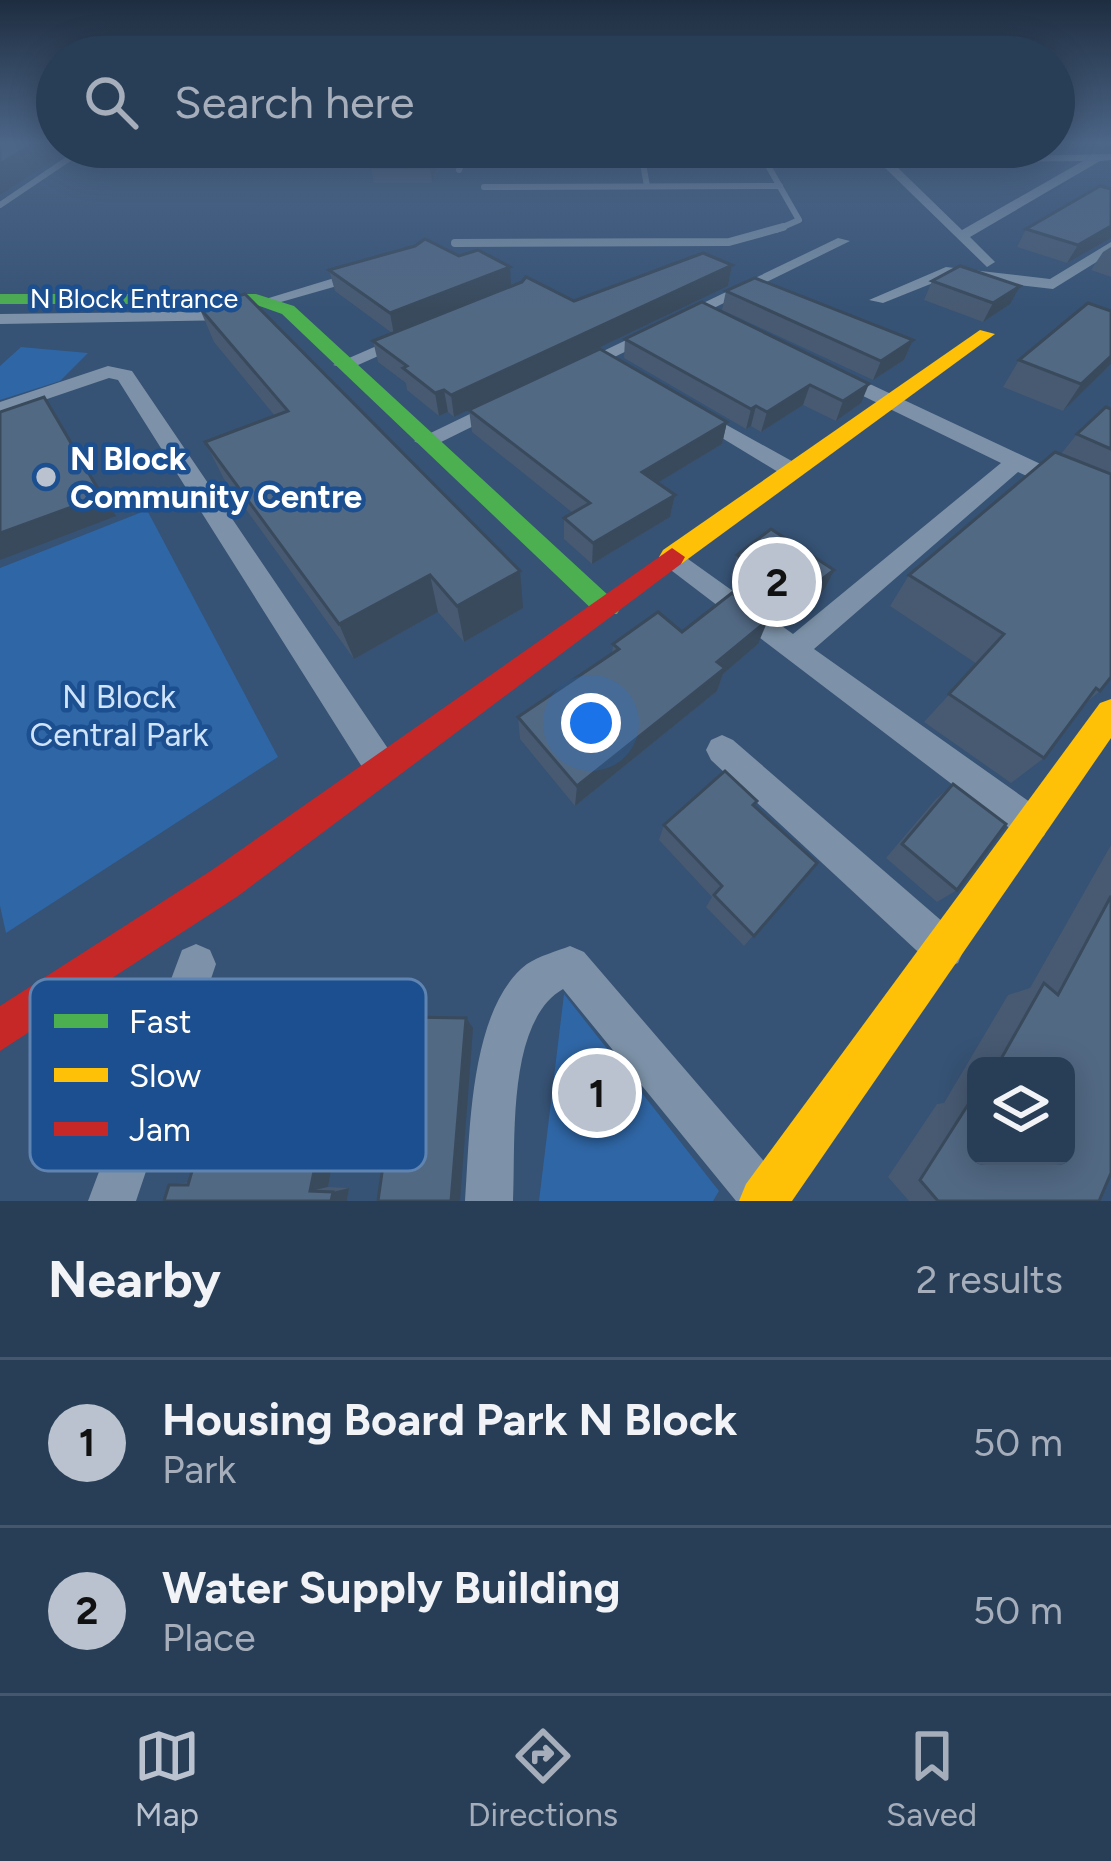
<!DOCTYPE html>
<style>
body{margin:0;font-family:Figtree,sans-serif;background:#344961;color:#f1f3f6}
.controls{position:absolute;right:36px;bottom:36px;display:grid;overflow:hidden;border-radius:18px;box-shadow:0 6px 30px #0003}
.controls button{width:108px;height:108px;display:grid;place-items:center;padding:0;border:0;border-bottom:3px solid #44576d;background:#283e57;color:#f1f3f6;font:60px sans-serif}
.you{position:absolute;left:591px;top:723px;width:42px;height:42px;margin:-30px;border:9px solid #fff;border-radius:50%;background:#1a73e8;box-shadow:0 0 0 18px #1a73e833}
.badge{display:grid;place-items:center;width:78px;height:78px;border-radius:50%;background:#b9c2ce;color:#111;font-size:39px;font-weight:700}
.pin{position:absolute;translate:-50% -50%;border:6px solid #fff;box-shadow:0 3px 12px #0006}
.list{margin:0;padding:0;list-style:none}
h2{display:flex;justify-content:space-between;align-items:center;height:156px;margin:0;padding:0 48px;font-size:51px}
h2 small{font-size:39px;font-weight:400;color:#a5aeba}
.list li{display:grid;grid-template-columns:78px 1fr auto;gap:36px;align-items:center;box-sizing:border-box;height:168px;padding:0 48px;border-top:3px solid #44576d}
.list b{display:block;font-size:45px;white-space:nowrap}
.list p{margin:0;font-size:39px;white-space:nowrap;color:#a5aeba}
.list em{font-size:39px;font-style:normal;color:#a5aeba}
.icon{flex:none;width:66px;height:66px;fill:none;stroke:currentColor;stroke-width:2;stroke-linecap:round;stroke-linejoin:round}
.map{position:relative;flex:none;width:1111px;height:1201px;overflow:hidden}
.search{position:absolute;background:#283e57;box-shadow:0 6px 30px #0003;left:36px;right:36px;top:36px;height:132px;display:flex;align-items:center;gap:30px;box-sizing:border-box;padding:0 42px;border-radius:66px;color:#a5aeba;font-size:45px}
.sheet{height:492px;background:#283e57}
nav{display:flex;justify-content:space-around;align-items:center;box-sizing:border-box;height:168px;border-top:3px solid #44576d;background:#283e57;font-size:33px;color:#a5aeba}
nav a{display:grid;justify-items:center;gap:6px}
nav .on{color:#b9c2ce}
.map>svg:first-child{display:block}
</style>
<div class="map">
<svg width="1111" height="1201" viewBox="0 0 1111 1201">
<rect width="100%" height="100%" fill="#365274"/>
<g fill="#2f66a5">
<path d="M21 347 88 353 60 381 0 400V366Z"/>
<path d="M147 510 278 757 6 933 0 906V568Z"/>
<path d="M564 994 719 1191 713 1201H539Z"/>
</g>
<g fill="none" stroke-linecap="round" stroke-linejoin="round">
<g stroke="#7d92a8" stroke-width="6">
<path d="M640 147 647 186"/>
<path d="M678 164 812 165 803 147"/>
<path d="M459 170 469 147"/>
<path d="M484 187 780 186"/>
<path d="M0 205 86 147"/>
<path d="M776 230 799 220 763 157 793 147"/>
</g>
<path stroke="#7d92a8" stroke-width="8" d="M455 243 729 242 783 227"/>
<g fill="#7d92a8" fill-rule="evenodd">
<path d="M1111 154V160L1100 161 970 237 995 262 987 267 880 163 835 160ZM1083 161 962 230 893 163Z"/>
<path d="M838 238 850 241 582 373 566 369Z"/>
<path d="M1111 242V253L1053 289 948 277 883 303 869 300 946 267 1050 279Z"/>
<path d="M367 268 372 270V276L267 306 259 301Z"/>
<path d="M243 311 245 315 237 320 0 324V314Z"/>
<path d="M404 334 419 338 349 369 333 365Z"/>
<path d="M108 366 132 371 393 756 397 767 393 778 381 782 369 778 118 380 109 378 0 415V402Z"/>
<path d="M826 370H840L1111 497V515L1018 472 814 649 1044 812 1049 824 1044 836 1032 841 1020 836 659 561 663 554H681L793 634 1001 463 826 378Z"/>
<path d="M503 398 510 400V408L433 446 425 447 414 441Z"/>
<path d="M696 408 799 465 802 470 791 477 783 475 689 418V410Z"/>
<path d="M722 735 733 740 958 935 964 949 958 963 944 969 930 963 711 760 706 750 711 740Z"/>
<path d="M196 944 210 950 216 964 136 1201H88L182 950Z"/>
<path d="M570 946 584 952 781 1181 787 1201H736L563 989C506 1022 516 1143 513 1201H465C470 1135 469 1008 527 964 539 956 557 951 570 946Z"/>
</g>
<path fill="#4caf50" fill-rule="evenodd" d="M0 294H256L294 306 621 607 617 614H597L282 314 254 304H0Z"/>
<g fill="#ffc107" fill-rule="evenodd">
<path d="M980 330 995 334 681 564H663L659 557 663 550Z"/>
<path d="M1111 699V738L792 1201H739L746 1184 1100 703Z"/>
</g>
<path fill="#c62828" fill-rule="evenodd" d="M672 548 685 557 681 564 238 896 0 1051V1006L212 870Z"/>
</g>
<g fill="#475a72" fill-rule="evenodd">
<path d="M440 157 432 183H374L371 168Z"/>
<path d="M1111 189V238L1067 263 1017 247 1026 229Z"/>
<path d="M1111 247V277L1091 270 1103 252Z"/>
<path d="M732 265 728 286 454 417 448 412 439 416 407 390 406 383 378 362 373 341 392 333 335 291 329 270 511 287 574 301Z"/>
<path d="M932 281 1010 304 983 322 924 300Z"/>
<path d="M726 291 913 340 904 360 873 380 722 310Z"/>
<path d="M702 302 861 403 836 421 803 405 761 432 751 426 746 429 624 358 625 339Z"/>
<path d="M199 307 523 608 464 642 438 612 354 659 224 479 205 442 275 416 214 342Z"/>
<path d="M1019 360 1111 364 1063 411 1003 387Z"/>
<path d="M1111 409V677L1100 691 1082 706 1044 758 1011 783 924 722 977 664 890 606 909 575 1061 454 1077 434Z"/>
<path d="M469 410 727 422 722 444 657 483 675 495 670 517 592 564 564 539V518L573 513 472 432Z"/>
<path d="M737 555 824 590 784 622 749 597 752 590 731 575Z"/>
<path d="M682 632 758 644 723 674 717 691 575 806 520 739 518 717 612 654 613 644Z"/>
<path d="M953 784 957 890 937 902 886 858 936 799Z"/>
<path d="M754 806 817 863 744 946 706 907 712 897 659 840 664 825Z"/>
<path d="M1111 845V1173L1099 1201H909L888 1177 937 1104 944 1103 1008 995 1030 988ZM976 1066H1066L976 1156Z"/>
<path d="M332 1083 347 1087 328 1187 349 1188 347 1201H164L169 1185 189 1182Z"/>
</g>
<g fill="#394a5c">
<path d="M36 142H57V147H73L0 195V164Z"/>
<path d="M437 147H439L440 157 432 183 430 167Z"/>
<path d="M1111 226V238L1067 263 1078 245Z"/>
<path d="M732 265 728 286 454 417 451 395Z"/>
<path d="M510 267 511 288 394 335 390 313Z"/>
<path d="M1020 286 1010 304 983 322 993 303Z"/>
<path d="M913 340 904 360 873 380 881 361Z"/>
<path d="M1111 356V364L1063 411 1081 384Z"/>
<path d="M869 384 861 403 836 421 843 401Z"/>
<path d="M810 385 803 405 761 432 767 412Z"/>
<path d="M444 390 448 412 439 416 435 393Z"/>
<path d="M44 397 116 516 0 560V533Z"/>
<path d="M756 406 751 426 746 429 751 409Z"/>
<path d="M727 422 722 444 639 494 642 472Z"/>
<path d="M675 495 670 517 592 564 593 543Z"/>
<path d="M834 570 824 590 784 622 792 602Z"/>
<path d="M520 571 523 608 464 642 457 606Z"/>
<path d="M430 575 438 612 354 659 339 624Z"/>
<path d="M768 620 758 644 723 674 717 691 575 806 577 786Z"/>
<path d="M466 1018 473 1028 460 1201H451Z"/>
<path d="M332 1083 347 1087 328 1187 310 1191Z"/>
<path d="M349 1188 347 1201H331L333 1192Z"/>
</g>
<g fill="#526984" stroke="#394a5c" stroke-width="3">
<path d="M0 142H36L0 164Z"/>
<path d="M381 147H437L430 167 371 168Z"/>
<path d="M1100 186 1111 189V226L1078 245 1026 229Z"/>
<path d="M425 239 459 256 478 250 510 267 390 313 329 270 415 246Z"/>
<path d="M703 253 732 265 451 395 444 390 435 393 403 368 407 366 373 341 522 282 526 277 574 301Z"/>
<path d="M960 266 1020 286 993 303 932 281Z"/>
<path d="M755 278 913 340 881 361 726 291Z"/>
<path d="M245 294 520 571 457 606 430 575 339 624 205 442 288 411 199 307Z"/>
<path d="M702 302 869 384 843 401 810 385 767 412 756 406 751 409 625 339Z"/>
<path d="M1088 303 1111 311V356L1081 384 1019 360Z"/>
<path d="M600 349 727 422 642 472 675 495 593 543 564 518 590 503 469 410Z"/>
<path d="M44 397 102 496 0 533V412Z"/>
<path d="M1106 407 1111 409V449L1077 434Z"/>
<path d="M1055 452 1111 474V677L1100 691 1096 688 1044 758 949 694 1004 634 909 575Z"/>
<path d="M771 529 834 570 792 602 756 578 763 573 737 555Z"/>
<path d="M732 593 768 620 717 662 725 668 577 786 518 717 619 649 613 644 658 612 682 632Z"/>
<path d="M725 771 757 801 753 805 817 863 754 936 714 895 722 886 664 825Z"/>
<path d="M953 784 1006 824 957 890 902 844Z"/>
<path d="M1111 896V1173L1099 1201H938L920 1180 971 1100 976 1104V1156H1066V1066H997L1044 983 1058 995Z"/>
<path d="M404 1017 466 1018 451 1201H378Z"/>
<path d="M284 1081 332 1083 310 1191 333 1192 331 1201H164L169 1185H188L216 1088 281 1091Z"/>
</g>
<linearGradient id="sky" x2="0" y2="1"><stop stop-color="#1e2d40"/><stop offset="0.46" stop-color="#4c6688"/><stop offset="1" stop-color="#4c6688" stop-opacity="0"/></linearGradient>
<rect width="1111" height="310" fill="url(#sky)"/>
<circle fill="#b9c2ce" stroke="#1b4f8f" stroke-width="4.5" cx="46" cy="477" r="12"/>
<g text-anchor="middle" stroke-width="9" stroke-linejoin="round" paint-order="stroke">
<g font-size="27" fill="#fff" stroke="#1b4f8f">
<text x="134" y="308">N Block Entrance</text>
</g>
<g font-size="33" font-weight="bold" fill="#fff" stroke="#1b4f8f" text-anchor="start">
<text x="70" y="470">N Block<tspan x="70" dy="38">Community Centre</tspan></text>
</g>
<g font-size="33" fill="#cfe3fa" stroke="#1b4f8f">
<text x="119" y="708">N Block<tspan x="119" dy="38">Central Park</tspan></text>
</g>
</g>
<rect x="30" y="979" width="396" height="192" rx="18" fill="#1b4f8f" stroke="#5f84b1" stroke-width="3"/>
<rect x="54" y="1014" width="54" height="14" fill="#4caf50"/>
<rect x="54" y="1068" width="54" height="14" fill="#ffc107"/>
<rect x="54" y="1122" width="54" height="14" fill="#c62828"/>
<g font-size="33" fill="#fff">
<text x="129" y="1033">Fast</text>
<text x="129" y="1087">Slow</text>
<text x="129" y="1141">Jam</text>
</g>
</svg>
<div class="controls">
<button><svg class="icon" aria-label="layers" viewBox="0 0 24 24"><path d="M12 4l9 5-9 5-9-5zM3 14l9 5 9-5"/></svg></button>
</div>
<div class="you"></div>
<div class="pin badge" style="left:597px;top:1093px">1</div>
<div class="pin badge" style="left:777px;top:582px">2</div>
<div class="search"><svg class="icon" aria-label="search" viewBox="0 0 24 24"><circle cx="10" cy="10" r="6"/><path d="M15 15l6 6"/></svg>Search here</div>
</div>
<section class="sheet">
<h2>Nearby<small>2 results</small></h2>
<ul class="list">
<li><span class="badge">1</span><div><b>Housing Board Park N Block</b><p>Park</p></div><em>50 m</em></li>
<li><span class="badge">2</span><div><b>Water Supply Building</b><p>Place</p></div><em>50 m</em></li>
</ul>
</section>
<nav>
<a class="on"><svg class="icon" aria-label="map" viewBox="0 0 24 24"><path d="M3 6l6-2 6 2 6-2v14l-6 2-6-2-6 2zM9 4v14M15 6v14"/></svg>Map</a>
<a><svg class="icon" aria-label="directions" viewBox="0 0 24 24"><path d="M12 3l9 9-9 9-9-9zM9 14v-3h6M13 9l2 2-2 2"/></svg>Directions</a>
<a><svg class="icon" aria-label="saved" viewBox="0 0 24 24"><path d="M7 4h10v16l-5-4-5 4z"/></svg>Saved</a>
</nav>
